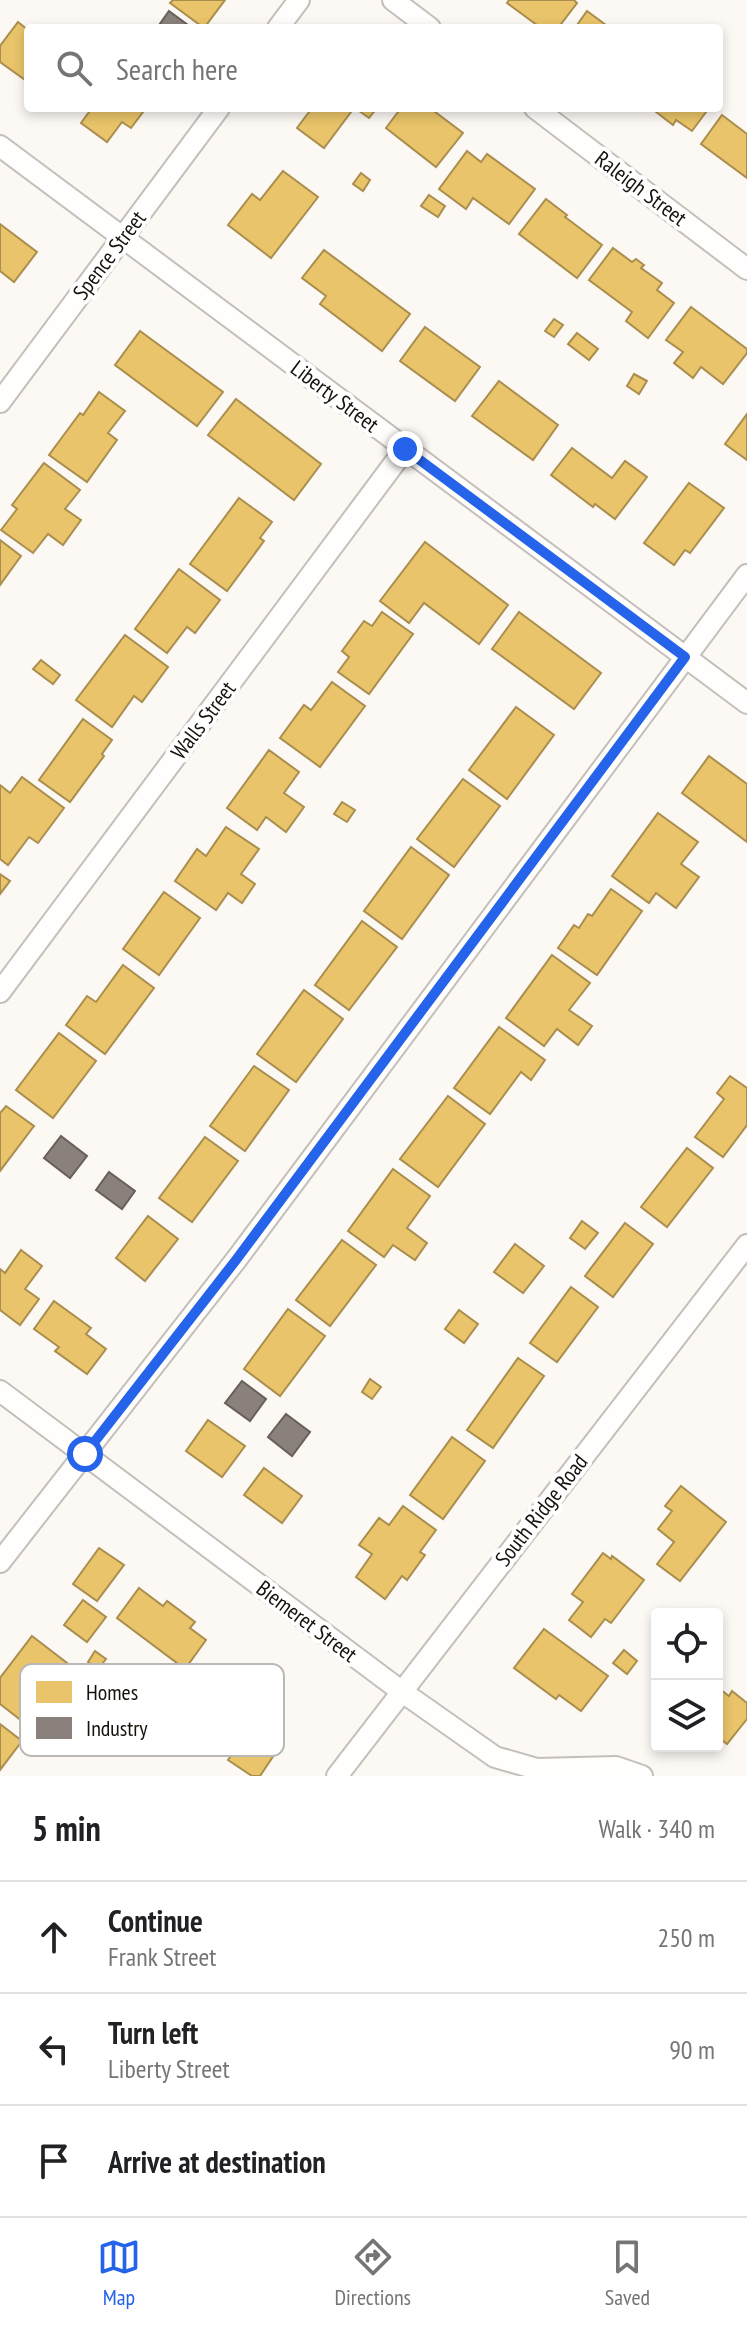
<!DOCTYPE html>
<meta charset="utf-8">
<style>
body{margin:0;font-family:"PT Sans Narrow",sans-serif;background:#f2f2f2;color:#202124}
.controls{position:absolute;right:24px;bottom:24px;display:grid;overflow:hidden;border-radius:8px;box-shadow:0 4px 12px #0003}
.controls button{width:72px;height:72px;display:grid;place-items:center;padding:0;border:0;border-bottom:2px solid #e0e0e0;background:#fff;color:#202124;font:40px sans-serif}
.stop{position:absolute;width:24px;height:24px;margin:-18px;border:6px solid #2563eb;border-radius:50%;background:#fff}
.stop.end{background:#2563eb;border-color:#fff;box-shadow:0 2px 8px #0008}
.list{margin:0;padding:0;list-style:none}
h2{display:flex;justify-content:space-between;align-items:center;height:104px;margin:0;padding:0 32px;font-size:34px}
h2 small{font-size:26px;font-weight:400;color:#757577}
.list li{display:grid;grid-template-columns:52px 1fr auto;gap:24px;align-items:center;box-sizing:border-box;height:112px;padding:0 32px;border-top:2px solid #e0e0e0}
.list b{display:block;font-size:30px;white-space:nowrap}
.list p{margin:0;font-size:26px;white-space:nowrap;color:#757577}
.list em{font-size:26px;font-style:normal;color:#757577}
.icon{flex:none;width:44px;height:44px;fill:none;stroke:currentColor;stroke-width:2;stroke-linecap:round;stroke-linejoin:round}
.map{position:relative;flex:none;width:747px;height:1776px;overflow:hidden}
.search{position:absolute;background:#fff;box-shadow:0 4px 12px #0003;left:24px;right:24px;top:24px;height:88px;display:flex;align-items:center;gap:20px;box-sizing:border-box;padding:0 28px;border-radius:8px;color:#757577;font-size:30px}
.sheet{height:440px;background:#fff}
nav{display:flex;justify-content:space-around;align-items:center;box-sizing:border-box;height:112px;border-top:2px solid #e0e0e0;background:#fff;font-size:22px;color:#757577}
nav a{display:grid;justify-items:center;gap:4px}
nav .on{color:#2563eb}
.map>svg:first-child{display:block}
</style>
<div class="map">
<svg width="747" height="1776" viewBox="0 0 747 1776">
<rect width="100%" height="100%" fill="#fcf8f4"/>
<g fill="#e9c46a" stroke="#aa8e4e" stroke-width="2">
<path d="M173 0H225L204 28 170 3Z"/>
<path d="M509 0H574L577 3 558 28H541L507 3Z"/>
<path d="M587 11 610 28H575Z"/>
<path d="M18 22 28 30V82L0 62V46Z"/>
<path d="M92 108H146L131 128 122 122 107 142 81 123Z"/>
<path d="M312 108H354L324 148 297 128Z"/>
<path d="M355 108H377L369 118Z"/>
<path d="M401 108H430L463 133 436 167 386 128Z"/>
<path d="M651 108H709L692 131 676 120 673 125Z"/>
<path d="M722 115 747 134V178L701 144Z"/>
<path d="M467 151 481 162 487 154 535 189 509 224 473 198 466 209 439 189Z"/>
<path d="M283 171 318 197 271 258 228 225 252 194 260 200Z"/>
<path d="M361 173 370 180 363 191 353 184Z"/>
<path d="M429 195 445 206 438 217 421 206Z"/>
<path d="M546 199 567 215 565 217 602 245 577 278 519 234Z"/>
<path d="M0 224 37 252 14 282 0 271Z"/>
<path d="M613 248 632 262 636 259 644 265 641 268 662 283 657 290 674 303 648 338 626 321 632 312 589 280Z"/>
<path d="M324 250 410 314 382 351 320 304 326 296 302 278Z"/>
<path d="M691 307 747 349V353L723 384 701 367 693 378 674 363 683 352 666 340Z"/>
<path d="M554 319 563 325 554 337 545 331Z"/>
<path d="M425 327 480 367 455 401 400 361Z"/>
<path d="M140 331 223 392 197 426 115 365Z"/>
<path d="M577 333 598 349 589 360 568 344Z"/>
<path d="M634 374 647 381 639 394 627 386Z"/>
<path d="M499 381 558 425 533 460 472 416Z"/>
<path d="M99 392 125 411 108 433 117 440 87 482 49 455 80 413 83 415Z"/>
<path d="M236 399 321 464 294 500 208 435Z"/>
<path d="M747 414V460L725 444Z"/>
<path d="M572 448 612 478 625 461 647 477 615 519 595 504 593 507 551 475Z"/>
<path d="M44 463 80 490 65 509 81 520 63 545 48 534 33 553 1 530 17 509 12 505Z"/>
<path d="M689 483 724 508 690 553 685 550 674 565 644 543Z"/>
<path d="M239 498 272 522 260 538 264 541 227 591 190 564Z"/>
<path d="M0 540 21 556 0 585Z"/>
<path d="M425 542 508 605 479 644 424 603 409 623 380 601Z"/>
<path d="M179 569 220 600 195 633 187 627 167 653 135 629Z"/>
<path d="M382 612 413 634 369 694 338 672 349 657 342 651 364 621 372 626Z"/>
<path d="M519 612 601 673 574 709 492 649Z"/>
<path d="M125 635 168 667 142 702 134 696 112 727 76 700Z"/>
<path d="M41 660 60 675 53 684 33 669Z"/>
<path d="M332 682 365 706 320 767 280 738 304 705 311 710Z"/>
<path d="M516 707 554 735 507 799 469 770Z"/>
<path d="M83 719 112 740 102 754 104 756 70 802 39 780Z"/>
<path d="M269 750 299 772 284 793 304 807 286 832 266 817 257 830 227 808Z"/>
<path d="M709 756 747 784V842L682 793Z"/>
<path d="M22 777 64 808 38 843 29 837 8 865 0 859V785L10 793Z"/>
<path d="M463 779 500 806 454 867 417 839Z"/>
<path d="M342 802 355 810 347 822 334 814Z"/>
<path d="M658 813 698 842 681 864 699 877 676 908 656 893 649 903 612 876Z"/>
<path d="M226 827 259 849 241 874 255 884 242 903 228 893 216 910 175 881 197 849 206 856Z"/>
<path d="M411 847 449 875 402 939 364 911Z"/>
<path d="M0 874 10 881 0 894Z"/>
<path d="M611 889 642 911 597 975 558 948 574 925 579 928 588 914 592 916Z"/>
<path d="M164 892 200 918 159 975 123 949Z"/>
<path d="M362 921 397 947 349 1010 315 985Z"/>
<path d="M552 955 590 983 569 1010 592 1026 578 1045 557 1029 544 1046 506 1018Z"/>
<path d="M123 965 154 988 105 1054 66 1025 87 996 96 1002Z"/>
<path d="M304 990 343 1019 296 1082 257 1054Z"/>
<path d="M499 1027 545 1060 531 1080 521 1072 490 1114 454 1088Z"/>
<path d="M59 1033 96 1061 53 1118 16 1090Z"/>
<path d="M254 1066 289 1090 245 1151 210 1126Z"/>
<path d="M730 1076 747 1088V1125L723 1157 695 1137 724 1099 717 1093Z"/>
<path d="M448 1096 485 1124 438 1187 400 1159Z"/>
<path d="M6 1106 34 1126 0 1171V1113Z"/>
<path d="M205 1137 238 1161 192 1222 159 1198Z"/>
<path d="M687 1148 713 1168 667 1227 641 1207Z"/>
<path d="M393 1169 430 1196 407 1228 427 1243 415 1260 393 1245 384 1257 348 1231Z"/>
<path d="M148 1216 178 1239 145 1281 116 1258Z"/>
<path d="M582 1221 598 1233 585 1249 570 1238Z"/>
<path d="M625 1223 653 1244 613 1297 585 1276Z"/>
<path d="M342 1240 376 1265 330 1326 296 1300Z"/>
<path d="M515 1244 544 1266 523 1293 494 1272Z"/>
<path d="M21 1250 42 1266 25 1289 39 1299 20 1325 0 1310V1269L5 1273Z"/>
<path d="M571 1287 598 1307 557 1362 530 1343Z"/>
<path d="M54 1301 91 1328 86 1334 106 1349 87 1374 55 1351 59 1347 34 1329Z"/>
<path d="M288 1309 325 1336 280 1396 244 1369Z"/>
<path d="M459 1310 478 1324 464 1343 445 1329Z"/>
<path d="M518 1358 544 1376 493 1448 467 1430Z"/>
<path d="M370 1379 381 1387 372 1399 362 1392Z"/>
<path d="M208 1420 245 1446 222 1477 186 1451Z"/>
<path d="M452 1437 485 1461 443 1519 410 1495Z"/>
<path d="M264 1468 302 1496 282 1523 244 1495Z"/>
<path d="M681 1486 726 1522 680 1581 657 1564 674 1542 658 1529 672 1511 665 1506Z"/>
<path d="M403 1506 436 1530 420 1552 425 1555 407 1580 402 1576 385 1599 356 1577 372 1554 359 1545 379 1518 389 1525Z"/>
<path d="M99 1548 124 1565 97 1601 73 1584Z"/>
<path d="M603 1553 611 1559 612 1556 644 1580 611 1623 605 1619 591 1637 569 1620 583 1602 572 1594Z"/>
<path d="M139 1588 163 1606 167 1601 195 1622 190 1628 206 1640 185 1669 117 1618Z"/>
<path d="M83 1600 106 1617 87 1642 64 1625Z"/>
<path d="M544 1629 608 1676 581 1711 559 1695 556 1699 514 1668Z"/>
<path d="M32 1636 67 1663 22 1721 0 1704V1678Z"/>
<path d="M624 1650 637 1661 627 1674 613 1663Z"/>
<path d="M95 1651 106 1659 98 1669 88 1662Z"/>
<path d="M717 1687 729 1696 732 1691 747 1703V1719L727 1744 717 1736Z"/>
<path d="M258 1716 282 1732 269 1752 274 1755 260 1776H252L228 1760Z"/>
<path d="M0 1724 22 1741 0 1770Z"/>
</g>
<g fill="#8a817c" stroke="#685f5a" stroke-width="2">
<path d="M169 11 192 28H157Z"/>
<path d="M61 1136 87 1156 70 1178 44 1158Z"/>
<path d="M109 1172 135 1191 122 1209 96 1190Z"/>
<path d="M242 1381 266 1399 250 1421 225 1403Z"/>
<path d="M286 1414 310 1432 292 1456 268 1437Z"/>
</g>
<g fill="none" stroke-linecap="round" stroke-linejoin="round">
<g stroke="#c4bfba" stroke-width="24">
<g id="minor">
<path d="M393 0 430 28"/>
<path d="M278 28 299 0"/>
<path d="M535 108 747 269"/>
<path d="M0 146 747 703"/>
<path d="M0 402 219 108"/>
<path d="M0 992 405 449"/>
<path d="M0 1391 401 1691 495 1757 537 1769 616 1767 642 1776"/>
<path d="M0 1562 236 1260 747 575"/>
<path d="M337 1776 747 1245"/>
</g>
</g>
<use href="#minor" stroke="#fffefd" stroke-width="20"/>
</g>
<g fill="none" stroke-linecap="round" stroke-linejoin="round">
<path stroke="#2563eb" stroke-width="10" d="M85 1454 236 1260 685 657 405 449"/>
</g>
<g text-anchor="middle" stroke-width="8" stroke-linejoin="round" paint-order="stroke">
<g font-size="22" fill="#17110b" stroke="#fff">
<text transform="translate(641 188) rotate(37)" y="8">Raleigh Street</text>
<text transform="translate(109 255) rotate(-53)" y="8">Spence Street</text>
<text transform="translate(335 396) rotate(37)" y="8">Liberty Street</text>
<text transform="translate(203 720) rotate(-53)" y="8">Walls Street</text>
<text transform="translate(541 1510) rotate(-52)" y="8">South Ridge Road</text>
<text transform="translate(307 1621) rotate(37)" y="8">Biemeret Street</text>
</g>
</g>
<rect x="20" y="1664" width="264" height="92" rx="12" fill="#fff" stroke="#b9b8b6" stroke-width="2"/>
<rect x="36" y="1681" width="36" height="22" fill="#e9c46a"/>
<rect x="36" y="1717" width="36" height="22" fill="#8a817c"/>
<g font-size="22" fill="#17110b">
<text x="86" y="1700">Homes</text>
<text x="86" y="1736">Industry</text>
</g>
</svg>
<div class="controls">
<button><svg class="icon" aria-label="locate" viewBox="0 0 24 24"><circle cx="12" cy="12" r="6"/><path d="M12 2v4M12 18v4M2 12h4M18 12h4"/></svg></button>
<button><svg class="icon" aria-label="layers" viewBox="0 0 24 24"><path d="M12 4l9 5-9 5-9-5zM3 14l9 5 9-5"/></svg></button>
</div>
<div class="stop" style="left:85px;top:1454px"></div>
<div class="stop end" style="left:405px;top:449px"></div>
<div class="search"><svg class="icon" aria-label="search" viewBox="0 0 24 24"><circle cx="10" cy="10" r="6"/><path d="M15 15l6 6"/></svg>Search here</div>
</div>
<section class="sheet">
<h2>5 min<small>Walk · 340 m</small></h2>
<ul class="list">
<li><svg class="icon" aria-label="ahead" viewBox="0 0 24 24"><path d="M12 20V5M6 11l6-6 6 6"/></svg><div><b>Continue</b><p>Frank Street</p></div><em>250 m</em></li>
<li><svg class="icon" aria-label="left" viewBox="0 0 24 24"><path d="M17 20v-9H6M10 6l-5 5 5 5"/></svg><div><b>Turn left</b><p>Liberty Street</p></div><em>90 m</em></li>
<li><svg class="icon" aria-label="arrive" viewBox="0 0 24 24"><path d="M6 21V4h12l-3 4 3 4H6"/></svg><div><b>Arrive at destination</b></div></li>
</ul>
</section>
<nav>
<a class="on"><svg class="icon" aria-label="map" viewBox="0 0 24 24"><path d="M3 6l6-2 6 2 6-2v14l-6 2-6-2-6 2zM9 4v14M15 6v14"/></svg>Map</a>
<a><svg class="icon" aria-label="directions" viewBox="0 0 24 24"><path d="M12 3l9 9-9 9-9-9zM9 14v-3h6M13 9l2 2-2 2"/></svg>Directions</a>
<a><svg class="icon" aria-label="saved" viewBox="0 0 24 24"><path d="M7 4h10v16l-5-4-5 4z"/></svg>Saved</a>
</nav>
